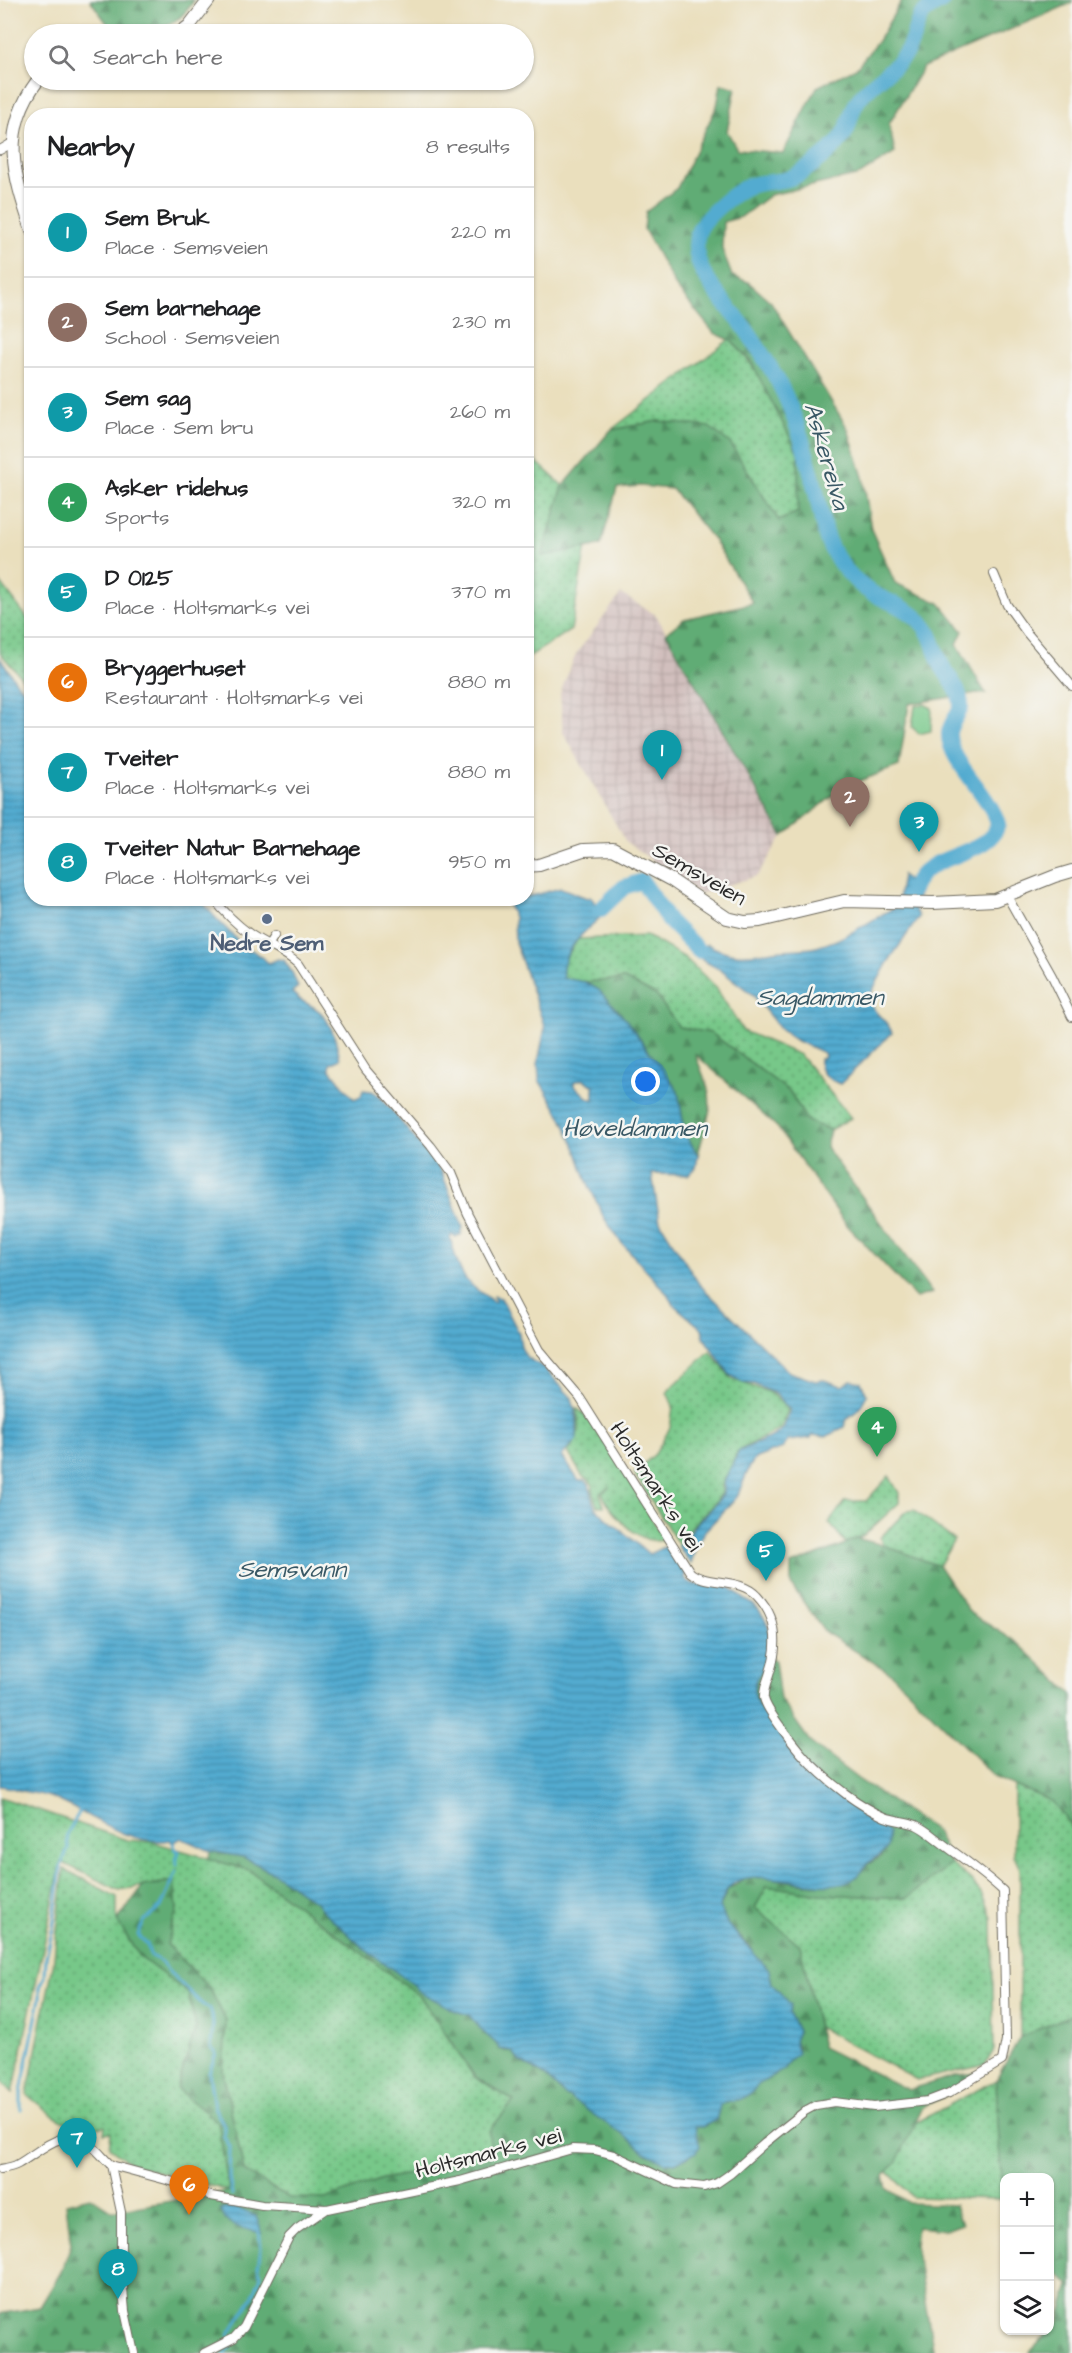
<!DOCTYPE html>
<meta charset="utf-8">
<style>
body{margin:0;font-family:"Architects Daughter",sans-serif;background:#f2f2f2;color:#202124}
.controls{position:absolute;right:18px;bottom:18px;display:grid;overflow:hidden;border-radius:12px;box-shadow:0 2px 4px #0004}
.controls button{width:54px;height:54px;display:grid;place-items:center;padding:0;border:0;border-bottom:2px solid #e0e0e0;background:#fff;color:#202124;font:30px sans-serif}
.you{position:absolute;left:646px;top:1082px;width:21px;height:21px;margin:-15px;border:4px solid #fff;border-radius:50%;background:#1a73e8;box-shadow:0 0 0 9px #1a73e833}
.badge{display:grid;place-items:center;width:39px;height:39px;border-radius:50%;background:#7c3aed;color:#fff;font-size:20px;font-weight:700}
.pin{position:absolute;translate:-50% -50px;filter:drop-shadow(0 2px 3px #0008)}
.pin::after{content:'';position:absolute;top:32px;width:21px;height:18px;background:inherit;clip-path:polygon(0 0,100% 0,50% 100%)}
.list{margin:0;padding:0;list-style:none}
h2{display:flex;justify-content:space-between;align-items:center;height:78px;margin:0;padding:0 24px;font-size:26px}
h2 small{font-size:20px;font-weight:400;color:#757577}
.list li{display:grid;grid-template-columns:39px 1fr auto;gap:18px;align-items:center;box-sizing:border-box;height:90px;padding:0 24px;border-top:2px solid #e0e0e0}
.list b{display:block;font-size:22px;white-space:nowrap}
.list p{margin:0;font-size:20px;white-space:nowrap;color:#757577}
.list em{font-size:20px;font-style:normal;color:#757577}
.icon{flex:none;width:33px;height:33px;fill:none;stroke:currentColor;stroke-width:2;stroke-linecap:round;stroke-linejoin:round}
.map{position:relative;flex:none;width:1072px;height:2353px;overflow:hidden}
.search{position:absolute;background:#fff;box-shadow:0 2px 4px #0004;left:24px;top:24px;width:510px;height:66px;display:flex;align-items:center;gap:15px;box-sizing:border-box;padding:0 21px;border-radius:33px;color:#757577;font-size:22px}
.panel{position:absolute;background:#fff;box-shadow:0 2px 4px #0004;left:24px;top:108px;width:510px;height:798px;border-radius:24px}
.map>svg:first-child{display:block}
</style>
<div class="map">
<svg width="1072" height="2353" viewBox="0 0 1072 2353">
<defs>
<pattern id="industrial-grid" width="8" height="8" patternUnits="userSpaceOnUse" patternTransform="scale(1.5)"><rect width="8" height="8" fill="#d1bfbd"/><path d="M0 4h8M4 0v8" fill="none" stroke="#b4a4a3"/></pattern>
<pattern id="grass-dots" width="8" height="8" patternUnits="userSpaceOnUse" patternTransform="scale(1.5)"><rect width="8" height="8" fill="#77c889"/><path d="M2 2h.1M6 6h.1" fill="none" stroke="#62a370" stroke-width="1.8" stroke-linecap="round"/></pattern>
<pattern id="forest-firs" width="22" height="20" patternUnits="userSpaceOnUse" patternTransform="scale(1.5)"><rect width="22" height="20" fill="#61ac75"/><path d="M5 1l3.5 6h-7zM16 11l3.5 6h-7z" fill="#508c60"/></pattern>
<pattern id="water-rules" width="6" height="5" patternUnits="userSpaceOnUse" patternTransform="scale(1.5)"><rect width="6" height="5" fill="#52abd0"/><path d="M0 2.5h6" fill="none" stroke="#448ba9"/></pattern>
</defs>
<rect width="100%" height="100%" fill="#f6f6f2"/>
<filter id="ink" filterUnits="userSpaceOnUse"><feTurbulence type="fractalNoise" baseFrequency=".0167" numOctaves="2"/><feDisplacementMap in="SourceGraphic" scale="12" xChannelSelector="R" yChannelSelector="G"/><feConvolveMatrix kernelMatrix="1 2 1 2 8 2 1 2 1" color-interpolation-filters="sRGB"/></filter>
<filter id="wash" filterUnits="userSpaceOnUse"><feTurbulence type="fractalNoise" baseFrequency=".008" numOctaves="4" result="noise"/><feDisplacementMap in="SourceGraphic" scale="24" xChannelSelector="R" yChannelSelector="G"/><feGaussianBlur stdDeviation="1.35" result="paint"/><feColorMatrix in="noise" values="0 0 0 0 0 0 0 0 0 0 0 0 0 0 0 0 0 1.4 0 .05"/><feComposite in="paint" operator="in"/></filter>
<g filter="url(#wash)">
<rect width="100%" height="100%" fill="#eadfbd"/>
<path fill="url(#industrial-grid)" d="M621 594 656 615 783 836 757 876 700 894 626 842 563 732 560 693 576 654Z"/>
<g fill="url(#grass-dots)" stroke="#517a5a" stroke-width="1.5">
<path d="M730 339C756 367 791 418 799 456 803 473 799 495 798 512L779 521 730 443 658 421 611 430Z"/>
<path d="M526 452 563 486 543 555 586 547 571 630 527 658Z"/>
<path d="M0 582 31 623V688L0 653Z"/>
<path d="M647 936 684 957 715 986 743 1031 800 1055 851 1118 830 1130 807 1121 790 1092 711 1033 679 1028 656 995 624 979 585 982 563 978 562 964 578 939Z"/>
<path d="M710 1351 732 1379 768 1392 775 1396 788 1410 781 1428 738 1451 722 1485V1493L714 1504 692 1526 684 1540 678 1544 634 1473 655 1454 670 1428 673 1406 667 1392Z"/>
<path d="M576 1408C600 1421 648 1513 664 1540 659 1541 653 1542 649 1540 629 1533 610 1512 602 1493L610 1487 600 1493 604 1506H597L592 1490 593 1485 588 1479 582 1476 568 1452C580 1435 581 1428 576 1408Z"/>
<path d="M889 1476 899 1493V1503L864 1535 846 1543 829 1523 845 1501H866Z"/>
<path d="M914 1510 954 1540 939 1566 883 1545 880 1538 905 1512Z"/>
<path d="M1014 1786 1052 1801 1072 1826V2015L1020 2037V1869L1014 1856Z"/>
<path d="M0 1797 127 1840 153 1842 249 1870 420 1996 474 2077 514 2101 489 2131 491 2159 382 2179 326 2199 289 2198 244 2171 223 2073 226 2021 210 1989 167 1945 177 1909 174 1881 119 1890 61 1862 13 2093 0 2080Z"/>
<path d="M951 1864 969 1878 981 1893 992 1918 994 2050 985 2065 917 2080 818 2027 800 1946 755 1908 767 1886 821 1894 907 1898Z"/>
<path d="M64 1869 117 1897V1921L140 1957 188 1993 196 2027 177 2089 218 2122 229 2191 132 2164 109 2147 111 2132 104 2133 105 2126 83 2132 54 2116 27 2095 53 1966Z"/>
<path d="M996 2080 1002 2199 913 2197 875 2159 887 2138Z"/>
</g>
<g fill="url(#forest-firs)" stroke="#466c50" stroke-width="1.5">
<path d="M90 0H194C173 36 146 30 109 26Z"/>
<path d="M902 0H1072V3L923 67 889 124 895 153 860 175 770 195 741 217 723 222 722 249 732 276 748 282 771 302 848 429 863 477 871 529 895 583 940 603 963 631 957 644 986 694 977 693 909 704 899 766 844 787 783 836 666 633 684 619 753 603 713 539 672 489 640 486 617 488 601 545 542 556 563 486 611 430 658 421 709 427 730 443 779 521 798 512V453L750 360 730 340 714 333 676 287 644 229 646 212 677 188 717 106 721 84 736 88 727 131 737 149 783 153 817 87 856 68 878 41Z"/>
<path d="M624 979 656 995 679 1027 711 1033 790 1092 807 1121 830 1130 826 1147 932 1293 916 1298 846 1224 777 1127 695 1054 709 1090 710 1110 698 1155 685 1134 678 1091 627 1021 585 982Z"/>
<path d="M856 1538 883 1545 939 1566 970 1613 1018 1643 1072 1694V1826L1052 1801 996 1778 892 1674 825 1632 791 1585V1565L841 1546Z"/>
<path d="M769 1656 775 1661 780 1699 811 1743 858 1779 936 1831 951 1864 907 1898 821 1894 767 1886 755 1908 800 1945 822 2047 908 2090 958 2075 977 2073 964 2087 923 2107 897 2161 884 2176 887 2189 909 2203 955 2205 962 2224 946 2230 917 2227 915 2245 934 2353H0V2314L40 2307 61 2272 71 2245 66 2203 90 2197 112 2211 229 2191 218 2122 177 2089 196 2027 188 1993 140 1957 117 1921 143 1886 174 1881 177 1909 167 1945 210 1989 226 2021 223 2073 244 2171 289 2198 326 2199 382 2179 490 2159 489 2131 514 2101 475 2077 420 1996 249 1870 209 1859 210 1851 243 1857 272 1872 317 1903 322 1910 367 1951 414 1985 420 1992 456 2011 469 2015 504 2051H512L520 2061 545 2076 565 2095 632 2141 644 2152 675 2163 696 2152 695 2126 702 2127 716 2120 720 2106 725 2102 741 2099 759 2084 783 2070 798 2047 794 2041 798 2031 789 2013 791 2005 772 1984 769 1970 753 1956 750 1947 728 1925 720 1907 728 1889 746 1879 764 1877 807 1884 857 1877 866 1865 882 1856 878 1823 867 1819 849 1803 824 1786 818 1777 800 1764 775 1726 759 1707 754 1690 757 1676Z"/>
<path d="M1072 2015V2353H1029L1058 2323 1070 2285 1050 2265V2178H1004V2209L1002 2199 996 2080 1020 2037Z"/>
</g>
<path fill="#77c889" stroke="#517a5a" stroke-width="1.5" d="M924 704 932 708 931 731 919 734 912 727 915 706Z"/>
<g fill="url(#water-rules)" stroke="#3e6b7e" stroke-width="1.5" fill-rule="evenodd">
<path d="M0 658 17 683 31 697 32 898 200 899 214 916 243 946 247 952 252 950 269 963 278 959 284 960 293 974 298 987 292 992C297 1000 307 1003 315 1008 330 1017 337 1043 340 1059L330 1064V1069L354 1099 361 1096 363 1090 372 1091 380 1096 441 1171 463 1227 461 1235 455 1237 452 1235 450 1238C455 1254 458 1271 469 1283 476 1290 486 1295 493 1302L495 1301 493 1296 501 1298 519 1333 521 1347 527 1358 543 1367 572 1398 577 1420V1439L562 1456 579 1481 585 1480 589 1484 595 1508 649 1554 669 1545 678 1558 675 1560 677 1563 680 1561 688 1573 684 1575 687 1582C701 1587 715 1584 728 1587 735 1589 740 1597 746 1600 765 1610 775 1634 770 1655 764 1676 746 1677 758 1705 762 1713 771 1719 776 1726 784 1739 790 1754 801 1765 809 1772 818 1777 824 1786L888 1832C890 1856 881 1852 868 1863 863 1867 861 1874 856 1877 822 1901 751 1857 727 1890 724 1895 722 1901 720 1907L728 1925 769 1970 772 1984 791 2005 789 2013 798 2031 794 2041 798 2053 790 2059 783 2070 759 2084 751 2093 741 2099 725 2102 720 2106 716 2120 702 2127H695L700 2146 696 2152 675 2163 665 2162 644 2152 632 2141 565 2095 545 2076 520 2061 512 2051 500 2049 499 2046 482 2031 469 2015 456 2011 420 1992 414 1985 367 1951 322 1910 317 1903 272 1872 243 1857 210 1851 181 1838 173 1843 170 1840C127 1847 89 1812 50 1797 41 1794 31 1793 22 1791 15 1789 7 1786 0 1786Z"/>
<path d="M902 875 919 892 915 910 919 917 888 962 869 997C873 1017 887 1017 892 1033L840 1084C828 1079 818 1073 820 1059L825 1057 824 1053 797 1041 781 1030 753 995 719 969 702 960 699 951 707 944C731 958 748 955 774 951 786 949 798 950 811 948 842 942 869 921 897 906Z"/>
<path d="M561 888 587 898 591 897 603 915C585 931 559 952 563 978L585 982 599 990 627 1021 678 1091 685 1134 698 1155 696 1168 688 1175 652 1174 660 1222 699 1284 789 1372 815 1381 824 1380 842 1386 851 1380 861 1382 867 1395 859 1409 847 1419 844 1427 826 1437 812 1435 811 1438 788 1441 783 1448 756 1458 750 1466 737 1497 704 1532 695 1550 691 1564 678 1546 686 1541 694 1526 716 1504 724 1492V1482L739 1451 773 1436 783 1429 790 1410 776 1394 754 1384 743 1383 730 1375 704 1338 702 1329 674 1305 670 1297 620 1241 604 1218 586 1179 576 1149 561 1116 539 1080 538 1062 545 1028 515 942 514 917 508 905 512 899 526 898 527 897ZM583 1079 594 1086V1100L587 1097 574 1085V1082Z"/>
<path d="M231 2202 235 2204 234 2207 256 2216 262 2233C246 2229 226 2228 221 2210L231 2206Z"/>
</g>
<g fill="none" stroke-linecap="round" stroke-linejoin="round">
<g stroke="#52abd0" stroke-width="3">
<path d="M173 1843 176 1850 179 1851 176 1860 177 1865"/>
<path d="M177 1871 161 1907 144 1921 138 1935 147 1944 150 1955 161 1961 168 1971 204 2006 210 2009C216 2021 211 2035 211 2048L216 2053 209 2073 214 2107 224 2125V2137L230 2147 229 2178 232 2195"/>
<path d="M21 2110V2092L40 1998V1987L45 1976 46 1957 53 1928 61 1866 68 1848 67 1834 80 1811"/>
<path d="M229 2335 252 2298 261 2276 258 2266 261 2249 259 2230"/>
<path d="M225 2353 231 2346"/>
</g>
<g stroke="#52abd0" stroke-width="16">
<path d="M906 905C910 894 913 884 921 875 941 853 991 853 998 824 990 794 947 760 949 733 950 723 958 716 961 707 961 691 950 679 942 666 934 651 933 633 920 621 907 607 888 602 872 593 861 587 853 578 845 569 822 541 824 525 816 492 807 455 797 418 779 383 769 364 757 346 745 328 726 301 687 270 698 233 703 217 737 189 752 185 773 179 784 185 805 170 820 160 839 146 847 129 851 117 853 105 862 95 875 80 893 71 905 54 915 41 914 27 921 16 926 9 936 5 943 0"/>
<path d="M600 910 624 887 642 881 669 921 699 951"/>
</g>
</g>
</g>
<g filter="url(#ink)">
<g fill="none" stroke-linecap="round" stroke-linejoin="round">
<g stroke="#6e6a5e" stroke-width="10">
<g id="street">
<path d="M0 150 12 143"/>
<path d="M994 574 1007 605 1027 633 1072 686"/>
<path d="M1007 896 1052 976 1072 1017"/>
<path d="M269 944 274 936"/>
<path d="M111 2165 185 2185 211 2196 262 2205 327 2209 460 2181 572 2149 595 2150 614 2155 676 2184 704 2187 717 2183 730 2174 765 2143 805 2111 816 2105 834 2102 874 2107 928 2101 949 2093 1002 2061 1006 2040 1003 1891C984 1873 963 1859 942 1843 934 1837 925 1829 916 1825 906 1821 895 1821 885 1817 859 1806 831 1784 811 1764 801 1754 766 1711 764 1698 763 1689 768 1680 770 1672 779 1644 778 1618 757 1596 740 1577 706 1586 690 1572L580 1398 539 1350 468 1214 451 1173 431 1146 366 1070 298 964C284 951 266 945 250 934 236 924 224 912 213 898"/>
<path d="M111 2165 121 2212V2267L125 2311 134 2353"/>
<path d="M0 2169C6 2168 13 2167 18 2164 41 2151 63 2125 90 2145 98 2150 104 2159 111 2165"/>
<path d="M204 2353 234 2338 244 2327 289 2237 297 2229 326 2209"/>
</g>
</g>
<g stroke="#6e6a5e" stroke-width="14">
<g id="secondary">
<path d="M178 34 189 26 209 0"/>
<path d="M32 230C13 174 0 131 38 80"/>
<path d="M526 866 539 865 583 850 613 849 671 880 727 918 745 922 760 921 844 901 933 903 995 900 1055 876 1072 871"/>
</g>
</g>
<use href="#street" stroke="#fff" stroke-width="8"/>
<use href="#secondary" stroke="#fff" stroke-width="12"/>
</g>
</g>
<circle fill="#5c6f8a" stroke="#f6f6f2" stroke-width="2" cx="267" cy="919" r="6"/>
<g text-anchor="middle" stroke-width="5" stroke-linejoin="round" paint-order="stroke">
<g font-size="22" fill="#2b2b2b" stroke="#f6f6f2">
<text transform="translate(700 873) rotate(30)" y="8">Semsveien</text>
<text transform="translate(657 1486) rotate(57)" y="8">Holtsmarks vei</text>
<text transform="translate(488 2152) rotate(-14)" y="8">Holtsmarks vei</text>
</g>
<g font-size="22" font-weight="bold" fill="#4e5e75" stroke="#f6f6f2">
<text x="267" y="950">Nedre Sem</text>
</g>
<g font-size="24" font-style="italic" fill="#395865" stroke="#f6f6f2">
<text transform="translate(827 456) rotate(74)" y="8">Askerelva</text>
<text x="820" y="1005">Sagdammen</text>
<text x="635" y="1136">Høveldammen</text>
<text x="292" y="1577">Semsvann</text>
</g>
</g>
</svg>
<div class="controls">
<button>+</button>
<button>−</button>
<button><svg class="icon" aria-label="layers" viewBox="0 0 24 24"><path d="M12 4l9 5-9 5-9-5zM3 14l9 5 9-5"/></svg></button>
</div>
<div class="you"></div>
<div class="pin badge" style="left:662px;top:780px;background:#0f9aa8">1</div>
<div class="pin badge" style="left:850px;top:827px;background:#8d6e63">2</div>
<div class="pin badge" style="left:919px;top:852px;background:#0f9aa8">3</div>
<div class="pin badge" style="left:877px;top:1457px;background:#2e9e5b">4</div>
<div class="pin badge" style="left:766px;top:1581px;background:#0f9aa8">5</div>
<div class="pin badge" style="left:189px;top:2215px;background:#e8710a">6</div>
<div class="pin badge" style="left:77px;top:2168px;background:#0f9aa8">7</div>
<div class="pin badge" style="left:118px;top:2299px;background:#0f9aa8">8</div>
<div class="search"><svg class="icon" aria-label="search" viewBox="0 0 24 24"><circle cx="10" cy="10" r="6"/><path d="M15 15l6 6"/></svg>Search here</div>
<section class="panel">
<h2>Nearby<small>8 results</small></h2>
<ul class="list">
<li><span class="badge" style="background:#0f9aa8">1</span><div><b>Sem Bruk</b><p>Place · Semsveien</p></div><em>220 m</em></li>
<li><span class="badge" style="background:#8d6e63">2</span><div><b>Sem barnehage</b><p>School · Semsveien</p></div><em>230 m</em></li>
<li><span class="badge" style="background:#0f9aa8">3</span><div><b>Sem sag</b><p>Place · Sem bru</p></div><em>260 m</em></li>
<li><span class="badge" style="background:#2e9e5b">4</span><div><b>Asker ridehus</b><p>Sports</p></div><em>320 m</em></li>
<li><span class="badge" style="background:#0f9aa8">5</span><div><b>D 0125</b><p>Place · Holtsmarks vei</p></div><em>370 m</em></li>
<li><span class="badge" style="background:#e8710a">6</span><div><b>Bryggerhuset</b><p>Restaurant · Holtsmarks vei</p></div><em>880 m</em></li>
<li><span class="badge" style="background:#0f9aa8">7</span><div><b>Tveiter</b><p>Place · Holtsmarks vei</p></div><em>880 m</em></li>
<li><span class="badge" style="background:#0f9aa8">8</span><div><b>Tveiter Natur Barnehage</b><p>Place · Holtsmarks vei</p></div><em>950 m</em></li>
</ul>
</section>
</div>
